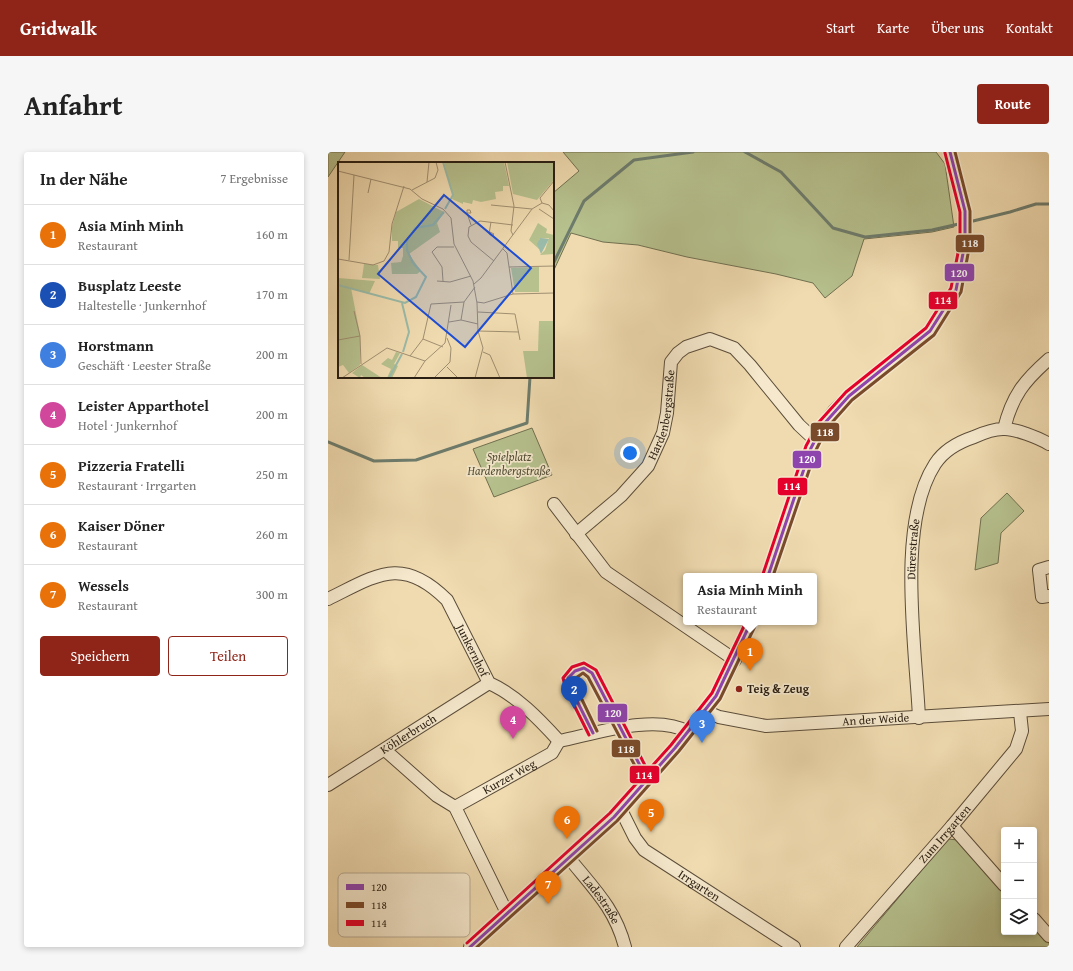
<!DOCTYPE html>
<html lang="de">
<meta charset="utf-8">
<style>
body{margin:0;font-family:"Gentium Book Plus",serif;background:#f6f6f6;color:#222}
.controls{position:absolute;right:12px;bottom:12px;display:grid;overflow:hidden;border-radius:4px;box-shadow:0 2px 6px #0003}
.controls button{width:36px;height:36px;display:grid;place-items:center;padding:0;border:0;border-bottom:1px solid #e0e0e0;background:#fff;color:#222;font:20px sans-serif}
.you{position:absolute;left:302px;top:301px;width:14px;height:14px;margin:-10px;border:3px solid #fff;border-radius:50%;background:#1a73e8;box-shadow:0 0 0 6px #1a73e833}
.badge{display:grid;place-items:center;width:26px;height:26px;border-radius:50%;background:#8f2418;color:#fff;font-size:13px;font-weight:700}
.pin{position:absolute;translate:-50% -33px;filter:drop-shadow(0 1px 2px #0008)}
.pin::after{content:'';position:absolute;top:21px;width:14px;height:12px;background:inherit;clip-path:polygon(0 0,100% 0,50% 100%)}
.popup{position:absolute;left:355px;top:421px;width:134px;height:52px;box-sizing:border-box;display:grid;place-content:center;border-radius:4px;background:#fff;filter:drop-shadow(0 1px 3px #0005);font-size:13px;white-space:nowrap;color:#767676}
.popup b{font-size:15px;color:#222}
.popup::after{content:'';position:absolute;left:50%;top:100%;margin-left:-8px;border:8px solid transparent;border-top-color:#fff}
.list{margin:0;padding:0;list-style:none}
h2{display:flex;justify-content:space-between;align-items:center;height:52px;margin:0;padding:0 16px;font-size:17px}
h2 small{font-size:13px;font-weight:400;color:#767676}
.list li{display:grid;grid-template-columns:26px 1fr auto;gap:12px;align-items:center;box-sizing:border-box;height:60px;padding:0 16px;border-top:1px solid #e0e0e0}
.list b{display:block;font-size:15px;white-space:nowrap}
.list p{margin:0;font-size:13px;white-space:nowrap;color:#767676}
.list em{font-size:13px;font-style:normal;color:#767676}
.actions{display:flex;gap:8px;padding:12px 16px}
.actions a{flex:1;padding:9px 0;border:1px solid #8f2418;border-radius:4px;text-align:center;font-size:14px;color:#8f2418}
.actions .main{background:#8f2418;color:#fff}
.icon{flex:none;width:22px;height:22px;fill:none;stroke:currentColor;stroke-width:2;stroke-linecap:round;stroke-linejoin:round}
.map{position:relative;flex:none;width:721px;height:795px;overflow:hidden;border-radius:4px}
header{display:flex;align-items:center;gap:24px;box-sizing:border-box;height:56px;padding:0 20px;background:#8f2418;color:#fff}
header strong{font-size:19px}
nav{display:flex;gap:22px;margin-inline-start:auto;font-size:14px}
.intro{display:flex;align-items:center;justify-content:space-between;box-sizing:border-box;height:96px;padding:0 24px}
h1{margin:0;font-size:28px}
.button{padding:10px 18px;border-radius:4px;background:#8f2418;color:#fff;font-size:14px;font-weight:700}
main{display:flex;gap:24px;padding:0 24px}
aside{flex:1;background:#fff;border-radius:4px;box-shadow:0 2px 6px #0003}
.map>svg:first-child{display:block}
</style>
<header>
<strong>Gridwalk</strong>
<nav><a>Start</a><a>Karte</a><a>Über uns</a><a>Kontakt</a></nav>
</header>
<div class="intro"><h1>Anfahrt</h1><a class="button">Route</a></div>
<main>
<aside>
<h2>In der Nähe<small>7 Ergebnisse</small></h2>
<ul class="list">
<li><span class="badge" style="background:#e8710a">1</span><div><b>Asia Minh Minh</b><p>Restaurant</p></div><em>160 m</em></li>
<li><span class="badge" style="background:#1a4fb4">2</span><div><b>Busplatz Leeste</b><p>Haltestelle · Junkernhof</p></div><em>170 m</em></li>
<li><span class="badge" style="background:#3f7fe0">3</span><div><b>Horstmann</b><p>Geschäft · Leester Straße</p></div><em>200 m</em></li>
<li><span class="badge" style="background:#d1479c">4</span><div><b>Leister Apparthotel</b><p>Hotel · Junkernhof</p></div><em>200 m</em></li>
<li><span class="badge" style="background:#e8710a">5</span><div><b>Pizzeria Fratelli</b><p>Restaurant · Irrgarten</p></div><em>250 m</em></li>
<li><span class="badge" style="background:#e8710a">6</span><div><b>Kaiser Döner</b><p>Restaurant</p></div><em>260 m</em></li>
<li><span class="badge" style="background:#e8710a">7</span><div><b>Wessels</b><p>Restaurant</p></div><em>300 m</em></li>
</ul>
<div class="actions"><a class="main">Speichern</a><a>Teilen</a></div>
</aside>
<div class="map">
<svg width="721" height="795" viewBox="0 0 721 795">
<rect width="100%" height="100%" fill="#f0dbb0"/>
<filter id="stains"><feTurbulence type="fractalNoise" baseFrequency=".005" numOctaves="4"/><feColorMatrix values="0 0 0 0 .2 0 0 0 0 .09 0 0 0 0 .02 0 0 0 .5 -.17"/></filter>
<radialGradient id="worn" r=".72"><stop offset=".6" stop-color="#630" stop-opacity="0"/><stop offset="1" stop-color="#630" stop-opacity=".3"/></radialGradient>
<g fill="#b6c18e" stroke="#707050">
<path d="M0 0H17L0 25Z"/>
<path d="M235 0H608L617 12 626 75 604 80 536 87 524 124 497 146 485 131 448 122 359 105 310 93 275 90 243 81 225 120V41L251 19Z"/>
<path d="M204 276 224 323 166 345 145 297Z"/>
<path d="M679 341 696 359 673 381 670 411 647 418 653 366Z"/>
<path d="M620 687 630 688 676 740V780H706V774L721 791V795H529Z"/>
</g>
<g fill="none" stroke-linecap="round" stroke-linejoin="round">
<g stroke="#6d7c6d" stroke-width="3">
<path d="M417 0 453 20 505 76 537 85 604 78 635 71"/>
<path d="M641 70 682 60 708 52H721"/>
<path d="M225 112 256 49 306 8 365 0"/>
<path d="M0 290 46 309 88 308 199 271 202 225"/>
</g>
<g stroke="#5b4d3a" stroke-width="14">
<g id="minor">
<path d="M676 277C684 244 696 229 721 207"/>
<path d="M226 352 278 420 407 508"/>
<path id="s1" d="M248 382 293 344 320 314 335 281 339 261 343 210 350 201 358 195 382 187 406 196 422 213 471 273 487 288"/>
<path d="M721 415 711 418 714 445 721 444"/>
<path d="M440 424 483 296 495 273 506 259 521 244 602 179 628 138 637 91V59L622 0"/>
<path id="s2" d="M0 447C49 423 74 403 119 448L161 531C188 543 211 567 231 589 266 582 328 561 360 580"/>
<path id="s3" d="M377 559 391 565 438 574 721 557"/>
<path id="s4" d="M591 566C588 496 568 372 607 312 616 298 631 290 646 285 655 281 665 277 675 277 686 276 711 286 721 292"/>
<path d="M292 576 319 627"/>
<path d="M57 598 109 644 127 655 179 761"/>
<path id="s5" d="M0 633 161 531"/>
<path id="s6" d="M127 655 224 601 231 589"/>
<path id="s7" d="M293 658 307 686 316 698 466 795"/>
<path d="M624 674 676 733"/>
<path id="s8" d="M241 706C265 736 287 756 297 795"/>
<path d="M706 767 721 784"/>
<path d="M142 795 286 665 347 596 388 544 415 490 423 470"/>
<path id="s9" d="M518 795 624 674 688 597 694 579 692 560"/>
</g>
</g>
<use href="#minor" stroke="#f5e8cc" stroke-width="12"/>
<g stroke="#f5e8cc" stroke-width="6">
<g id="bus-1">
<path d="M440 424 483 296 495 273 521 244 602 179 628 138 637 91V59L622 0"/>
<path d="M265 581 242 535 240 526 247 519 256 516 264 521 319 627"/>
<path d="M142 795 286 665 347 596 388 544 423 470"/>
</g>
</g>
<g stroke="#f5e8cc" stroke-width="6">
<g id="bus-2">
<path d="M445 424 488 298 499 276 524 248 606 183 633 140 642 91V59L627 0"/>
<path d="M269 579 247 533 245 528 255 521 260 525 315 629"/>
<path d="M149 795 289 669 351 599 392 547 428 472"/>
</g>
</g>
<g stroke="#f5e8cc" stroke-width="6">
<g id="bus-3">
<path d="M435 422 478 294 491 270 518 240 598 176 623 136 632 91V60L617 1"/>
<path d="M261 583 238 537 235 526 244 515 256 511 268 518 323 625"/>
<path d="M139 791 282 661 343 593 384 541 418 470"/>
</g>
</g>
<use href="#bus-1" stroke="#8e44ad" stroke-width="3"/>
<use href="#bus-2" stroke="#7a4b2a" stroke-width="3"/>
<use href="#bus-3" stroke="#e4002b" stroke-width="3"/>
</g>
<circle fill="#8f2418" stroke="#f5e8cc" stroke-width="1.5" cx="411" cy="537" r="4"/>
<g text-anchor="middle" stroke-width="3.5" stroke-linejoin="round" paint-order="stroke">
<g font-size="12" fill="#291e12" stroke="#f5e8cc">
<text dy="4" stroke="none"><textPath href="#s1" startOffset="153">Hardenbergstraße</textPath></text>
<text dy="4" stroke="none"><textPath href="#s4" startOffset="169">Dürerstraße</textPath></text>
<text dy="4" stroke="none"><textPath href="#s2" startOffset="189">Junkernhof</textPath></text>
<text dy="4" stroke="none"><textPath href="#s3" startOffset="173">An der Weide</textPath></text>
<text dy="4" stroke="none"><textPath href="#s5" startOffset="95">Köhlerbruch</textPath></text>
<text dy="4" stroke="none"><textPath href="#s6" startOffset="62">Kurzer Weg</textPath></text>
<text dy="4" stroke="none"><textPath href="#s9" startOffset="150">Zum Irrgarten</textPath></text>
<text dy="4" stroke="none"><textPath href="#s7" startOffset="112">Irrgarten</textPath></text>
<text dy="4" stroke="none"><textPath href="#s8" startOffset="53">Ladestraße</textPath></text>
</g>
<g font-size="12" font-style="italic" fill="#534f37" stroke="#f5e8cc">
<text x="181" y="309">Spielplatz<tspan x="181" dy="14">Hardenbergstraße</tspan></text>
</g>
<g font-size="12" font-weight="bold" fill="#291e12" stroke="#f5e8cc" text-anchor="start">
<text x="419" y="541">Teig &amp; Zeug</text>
</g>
</g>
<g transform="translate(10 10)">
<rect width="216" height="216" fill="#f0dbb0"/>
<path d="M106 0H166L171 24H165V29L157 30 158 37 143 40 135 38 134 42 125 40V42L114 37 115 33ZM169 0H216V18L199 38 175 32ZM81 37 106 50 99 61 102 70 71 92 83 109 79 112H54L53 101 63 100 65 94V86H60V79H54V65L58 50ZM200 61 209 67 208 71 216 73V92L202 93 207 88 211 76 201 77V87L191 78ZM26 102 40 103 42 117 24 116ZM201 105V130H177L173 106ZM0 116 37 119 31 132 13 126 22 172V203L11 211 5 203 0 205ZM201 159H216V215L189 216 185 189H200ZM58 190 62 191 56 202 60 204 54 216H49L53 207 43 202 50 196 54 198ZM24 203 44 216H27L23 213 22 216 14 211Z" fill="#b6c18e"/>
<path d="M202 76 211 77 203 92 199 82Z" fill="#9abba9"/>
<path fill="none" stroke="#9abba9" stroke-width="2" d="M105 0 115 33 107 47M0 123 67 141 78 135 88 115 75 101 69 88V79L77 66 95 63 106 50M64 141 71 170 65 190M51 216 64 192"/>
<path fill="none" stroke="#a08f71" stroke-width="1" d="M167 0 176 44 173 69 175 73M0 9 72 27 84 37 105 47 113 56 116 82 135 119 139 141 140 169 145 186 137 216M89 20 91 0M74 28 97 16 100 8 98 0M30 31 33 17M204 41 202 36 216 19M204 41 211 43 216 49M153 43 194 47M201 47 216 57M129 48H132L133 51H129ZM129 51 133 63M152 70 156 72 154 74 151 72 153 60M165 87 169 91 175 132M0 97 35 103 46 99 51 90 54 62 66 24M11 98 16 13M156 99 133 80 130 74 131 65 142 59 175 63M171 105 216 104M99 119 112 120 133 114M105 119 104 105 94 90 99 85H116M136 122 143 116 194 47 204 41M139 140 146 141 175 132 216 131M16 149 22 174M140 150 177 152 182 178M123 158 126 140M111 160 123 158 140 162M140 169 181 170M85 177 93 142 126 140 137 125M0 178 22 174 23 202M145 190 152 193 162 216M72 194 85 177 105 185M87 199 107 181 113 143M109 205 120 216M4 216 49 186 87 199M76 216 87 199M96 216 112 200 113 186 109 176"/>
<path fill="#1d4ed8" fill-opacity="0.15" stroke="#1d4ed8" stroke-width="2" d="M106 33 193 106 127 185 40 112Z"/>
<rect width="216" height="216" fill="none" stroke="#291e12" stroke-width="2"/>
</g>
<rect x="10" y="721" width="132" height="64" rx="6" fill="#f5e8cc" stroke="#b8ab94" stroke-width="1"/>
<rect x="18" y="732" width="18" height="6" fill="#8e44ad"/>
<rect x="18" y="750" width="18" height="6" fill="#7a4b2a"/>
<rect x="18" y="768" width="18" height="6" fill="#e4002b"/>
<g font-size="11" fill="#291e12">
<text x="43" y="739">120</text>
<text x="43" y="757">118</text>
<text x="43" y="775">114</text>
</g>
<g stroke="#f5e8cc" stroke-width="1.5">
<rect x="627" y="82" width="30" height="19" rx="4" fill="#7a4b2a"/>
<rect x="616" y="111" width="31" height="19" rx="4" fill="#8e44ad"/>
<rect x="600" y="139" width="30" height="19" rx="4" fill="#e4002b"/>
<rect x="482" y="270" width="30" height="20" rx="4" fill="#7a4b2a"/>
<rect x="464" y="298" width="30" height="19" rx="4" fill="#8e44ad"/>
<rect x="449" y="325" width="31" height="19" rx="4" fill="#e4002b"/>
<rect x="269" y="551" width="31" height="20" rx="4" fill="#8e44ad"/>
<rect x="283" y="587" width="30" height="19" rx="4" fill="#7a4b2a"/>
<rect x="301" y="613" width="31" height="19" rx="4" fill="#e4002b"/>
</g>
<g font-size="11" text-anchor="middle" font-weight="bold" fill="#fff">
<text x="642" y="95">118</text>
<text x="631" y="125">120</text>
<text x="615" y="152">114</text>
<text x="497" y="284">118</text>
<text x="479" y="311">120</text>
<text x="464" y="338">114</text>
<text x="285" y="565">120</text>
<text x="298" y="601">118</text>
<text x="316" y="627">114</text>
</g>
<rect width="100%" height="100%" filter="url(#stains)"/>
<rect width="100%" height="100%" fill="url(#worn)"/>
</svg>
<div class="controls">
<button>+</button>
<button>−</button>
<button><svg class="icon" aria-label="layers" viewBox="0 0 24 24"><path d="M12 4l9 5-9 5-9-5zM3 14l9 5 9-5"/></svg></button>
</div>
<div class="you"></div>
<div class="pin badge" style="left:422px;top:519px;background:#e8710a">1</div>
<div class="popup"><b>Asia Minh Minh</b>Restaurant</div>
<div class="pin badge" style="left:246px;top:557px;background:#1a4fb4">2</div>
<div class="pin badge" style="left:374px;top:591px;background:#3f7fe0">3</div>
<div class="pin badge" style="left:185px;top:587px;background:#d1479c">4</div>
<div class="pin badge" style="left:323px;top:680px;background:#e8710a">5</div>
<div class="pin badge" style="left:239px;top:687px;background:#e8710a">6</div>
<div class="pin badge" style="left:220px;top:752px;background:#e8710a">7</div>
</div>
</main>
